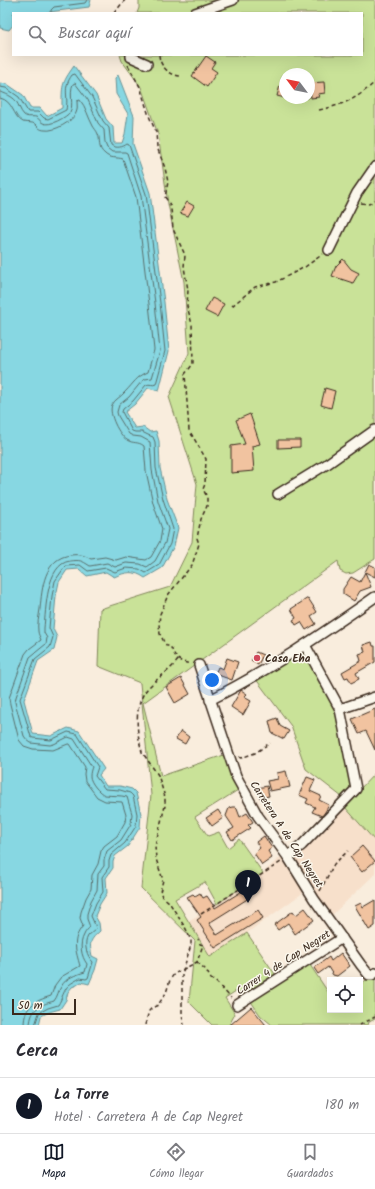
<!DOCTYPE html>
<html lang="es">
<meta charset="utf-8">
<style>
body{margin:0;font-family:Kalam,sans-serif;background:#f2f2f3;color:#2b2b33}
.controls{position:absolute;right:12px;bottom:12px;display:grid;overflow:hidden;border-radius:0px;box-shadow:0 4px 16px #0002}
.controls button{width:36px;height:36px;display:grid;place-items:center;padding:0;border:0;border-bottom:1px solid #e1e1e2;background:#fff;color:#2b2b33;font:20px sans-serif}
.compass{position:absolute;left:279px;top:68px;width:36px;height:36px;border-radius:50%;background:#fff;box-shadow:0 4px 16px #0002;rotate:302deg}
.scale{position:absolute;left:12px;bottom:10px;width:64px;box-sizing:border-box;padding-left:4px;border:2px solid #3b2a1e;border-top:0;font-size:11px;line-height:14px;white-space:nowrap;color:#3b2a1e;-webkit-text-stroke:3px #fbf7ec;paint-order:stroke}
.you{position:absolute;left:212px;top:680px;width:14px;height:14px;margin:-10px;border:3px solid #fff;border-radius:50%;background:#1a73e8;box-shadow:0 0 0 6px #1a73e833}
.badge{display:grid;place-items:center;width:26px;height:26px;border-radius:50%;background:#111827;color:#fff;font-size:13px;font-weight:700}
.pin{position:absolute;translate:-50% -33px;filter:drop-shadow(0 1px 2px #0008)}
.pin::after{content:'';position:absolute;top:21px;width:14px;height:12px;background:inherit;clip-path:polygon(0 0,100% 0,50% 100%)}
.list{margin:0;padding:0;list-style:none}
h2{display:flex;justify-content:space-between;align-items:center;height:52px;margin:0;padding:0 16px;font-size:17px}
h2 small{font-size:13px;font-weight:400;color:#7c7c81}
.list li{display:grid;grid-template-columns:26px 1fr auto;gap:12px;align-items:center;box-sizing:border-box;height:56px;padding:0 16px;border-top:1px solid #e1e1e2}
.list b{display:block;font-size:15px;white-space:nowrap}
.list p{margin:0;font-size:13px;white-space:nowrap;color:#7c7c81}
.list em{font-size:13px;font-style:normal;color:#7c7c81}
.icon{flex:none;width:22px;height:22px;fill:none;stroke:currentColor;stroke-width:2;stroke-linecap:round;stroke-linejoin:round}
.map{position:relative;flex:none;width:375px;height:1025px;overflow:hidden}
.search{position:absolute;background:#fff;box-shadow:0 4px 16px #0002;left:12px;right:12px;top:12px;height:44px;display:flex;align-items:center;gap:10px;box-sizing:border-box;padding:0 14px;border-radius:0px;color:#7c7c81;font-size:15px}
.sheet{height:108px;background:#fff}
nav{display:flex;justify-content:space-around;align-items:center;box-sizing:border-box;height:56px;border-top:1px solid #e1e1e2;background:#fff;font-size:11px;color:#7c7c81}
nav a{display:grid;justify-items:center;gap:2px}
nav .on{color:#111827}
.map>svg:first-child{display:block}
</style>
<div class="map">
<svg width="375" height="1025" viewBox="0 0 375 1025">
<rect width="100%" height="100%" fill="#f9eddd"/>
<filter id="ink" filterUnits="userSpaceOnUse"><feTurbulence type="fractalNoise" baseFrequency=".025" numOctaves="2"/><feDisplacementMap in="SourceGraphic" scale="8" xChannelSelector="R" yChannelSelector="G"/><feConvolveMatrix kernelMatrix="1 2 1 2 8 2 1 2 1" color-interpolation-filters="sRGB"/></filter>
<g filter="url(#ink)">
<path fill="#f7e0cb" d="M344 806 375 841V874L332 915 311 887 247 933 210 957 188 921 217 904 263 873 288 850 293 858Z"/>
<g fill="#c9e298" stroke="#82865b" fill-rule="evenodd">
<path d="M139 0H375V559L353 573 346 574 340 571 338 561 143 703 161 776 224 755 238 790 195 817 208 836 219 832 228 848 239 839 263 873 217 904 205 882 175 899 210 957 247 933 275 974 243 994 236 991 225 998 235 1014 229 1025H212L189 1002 195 941 141 888 151 795 140 683 98 666 100 609 170 587 192 542 197 484 169 397 189 353 184 282 168 204 158 134 141 87 122 61 120 55H362V13H137L139 8ZM285 74H309V98H285Z"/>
<path d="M302 649 334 706 351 784 349 789 342 797 306 769 291 726 255 678Z"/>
<path d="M375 773V841L344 806Z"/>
<path d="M308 962 330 995V1010H360V985L366 980 374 978 375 979V1019L369 1022 368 1025H272L260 1015 250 1000Z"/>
</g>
<g fill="#87d7e2" stroke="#699294">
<path d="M0 0H91L89 7 49 12V13H13V25L9 30 0 28Z"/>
<path d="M74 66 96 95 106 119 113 127 114 143H122L125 134 128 114 116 94 115 78 118 75 134 116 133 144 150 193 164 302 169 351 159 391 148 388 135 404 125 412 135 428 143 427 150 432 156 431 159 441 160 468 167 499 178 528 174 546 162 568 145 578C134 570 126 572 114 577L106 572 87 576 79 569 67 570 59 582 56 596 53 629 57 637 54 650 38 661 24 700 33 734 51 736 68 728 79 731 104 769 99 775 106 786H120L132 789 136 793 141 814 140 827 128 846 115 856 113 862V868L106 878 107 893 100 904 95 916 99 923 100 931C90 940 89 942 92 956L98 959 95 970 89 984 81 982 77 985 72 987 68 992 66 1000 60 1009 49 1012 41 1016 39 1025H0V83L7 84 23 95 30 108H40L47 116 62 108C62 86 61 84 74 66Z"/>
</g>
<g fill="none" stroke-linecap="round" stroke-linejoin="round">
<g stroke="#596f6c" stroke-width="1">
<path d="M51 13V10L54 7 85 3 87 0"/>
<path d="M0 87 6 88 19 97 28 112H38L44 118 48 119 66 110C69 95 62 89 72 75L75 74 92 97 103 121 109 128 111 145C116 149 123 147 127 144L129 145 146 194 160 303 165 351 156 384C153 386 150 383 146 385L133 401 123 409 122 412 132 431 135 432H142L148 435 153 437 155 442 156 468 163 499 173 529 170 544 159 565 146 573 139 569 126 568 115 572 106 568 88 571 80 565 66 566 64 568 55 581 52 596 49 628 53 637 50 647 35 659 20 699 31 737 33 738 51 740 68 732 77 734 98 767 95 776 105 789 120 790 130 793 133 796 137 814 136 826 125 843 111 855 109 861V867L102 877 103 892 96 903 91 916 95 925 96 929C94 931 90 934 88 936 83 945 87 956 93 962L88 978 86 979 80 978C77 980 71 983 69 985 64 989 62 999 58 1005L48 1008 39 1013 35 1025"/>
<path d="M0 92C5 93 13 97 16 101 19 105 20 111 24 115 28 118 32 116 36 117 39 118 40 122 43 123 49 127 67 117 70 112 74 105 69 93 73 84L75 83 88 100 98 123 104 130 105 143 107 148 112 152H125L127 153 141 196 155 303 160 351 152 378 145 379 142 381 129 397 119 405 117 412 118 416 129 434 133 436 141 437 150 442 152 470 158 501 168 529 165 543 155 561 147 567 140 564 126 563 115 567 107 563 90 566C81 560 80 560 70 561 46 564 46 610 44 628V633L47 638 46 644 30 657 16 697 15 702 24 736 27 740 31 743 50 745 54 744 68 737 74 739 92 767C91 769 90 773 90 776 90 782 99 793 105 795 113 796 120 795 127 797L132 814 131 824 121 840 107 851 104 860V866L98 874 97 890 91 901 87 914V919L90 927C88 929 85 932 84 935 79 944 81 956 87 964L85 972C76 975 66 977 61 987 58 991 58 996 54 1001 40 1005 31 1008 30 1025"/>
<path d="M0 98C14 101 12 116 23 122 27 123 32 122 35 124 38 127 40 130 45 130 54 132 73 121 76 113 78 109 77 105 77 101L80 100C86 107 88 117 93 126 94 128 97 131 98 134 101 141 97 148 105 154 110 159 117 157 123 159L136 197 149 304 154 350 148 372C136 377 134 383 125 392 121 397 115 399 112 405 108 414 119 435 127 440 133 444 138 441 144 446L146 471 153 503 162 529 160 541 151 557 146 560 126 557 116 560 105 557 91 559C84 555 79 554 71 555 44 558 42 588 40 609 39 616 37 625 38 631 38 634 40 637 41 640L29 649 25 654 9 698 10 704 19 740 24 746 33 749 53 750 68 744H70L85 767 84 774 85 781 97 797 105 801 122 802 126 815 125 822 117 836 104 846 101 851 98 864 92 875 91 889 86 898 81 912 80 918 83 926C71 940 76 951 80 966L61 977 55 985 51 996C35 1001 24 1006 24 1025"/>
</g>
</g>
<g fill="#f1c3a0" stroke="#3b2a1e">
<path d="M206 56 215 62 211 68 217 72 207 87 192 76Z"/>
<path d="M283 75H285V98L277 96Z"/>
<path d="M324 82 325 93 318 94 319 97 311 98 310 83Z"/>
<path d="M187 202 194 206 188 216 180 213Z"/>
<path d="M343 259 351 269 359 273 353 283 332 276 336 266Z"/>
<path d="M212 298 224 304 217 317 205 311Z"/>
<path d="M325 388 335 391 331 408 321 405Z"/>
<path d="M250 414 260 444 252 446 254 471 231 473V446L245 444 236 420Z"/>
<path d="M278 440H300V447L278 448Z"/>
<path d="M369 564 375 567V577L365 572Z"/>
<path d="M365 572 371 587 360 591 354 601 343 594V589L351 577 360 582Z"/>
<path d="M308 598 317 612 311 616 316 624 306 630 301 622 296 625 293 620 296 618 291 609Z"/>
<path d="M372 642 373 646H375V662L356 673 359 679 351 683 348 677 345 678 342 672 361 661 359 654 365 652 363 645Z"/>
<path d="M256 652 263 655 258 665 251 661Z"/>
<path d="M227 658 238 662 232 680 215 674 218 667 223 669Z"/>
<path d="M181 678 190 694 175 703 166 687Z"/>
<path d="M241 690 247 694 244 697 251 701 243 715 231 707Z"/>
<path d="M375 709V750L366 731 359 734 352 719Z"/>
<path d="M277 718 280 726 289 731 284 739 272 733 269 721Z"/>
<path d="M181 731 189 737 185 744 176 739Z"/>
<path d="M286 771 290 787 270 791 267 781 278 779 277 773Z"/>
<path d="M307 777 315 780 310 791 321 796 319 800 329 805 325 812 322 816 312 812 315 807 306 803 308 799 299 795Z"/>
<path d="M267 786 269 796 260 798 258 788Z"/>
<path d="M232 807H235L237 809 240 817 247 813 253 822 248 825 251 828 232 840 227 832 234 828 226 816 229 808Z"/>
<path d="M218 810 223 818 212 826 206 818Z"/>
<path d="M264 836 272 848 268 851 272 858 262 865 254 853 260 848 256 842Z"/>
<path d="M362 846 375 861 362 872 350 857Z"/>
<path d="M244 890 249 898 209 923 217 935 258 910 263 918 215 948 197 920 201 917 187 897 193 894 195 896 200 893 203 898 207 896 215 908Z"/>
<path d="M375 900V926L369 930 355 906 361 903 363 907Z"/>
<path d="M305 908 314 920 295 934 288 923 278 930 274 925 293 911 296 915Z"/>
<path d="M341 953 350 966 337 976 333 975 328 967 318 974 314 968 329 957 331 961Z"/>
<path d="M251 1007 266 1025H230Z"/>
</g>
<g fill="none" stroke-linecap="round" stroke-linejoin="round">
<g stroke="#3b2a1e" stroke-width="12">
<g id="street">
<path d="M195 13 233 0"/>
<path d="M131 55V57L147 64"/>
<path d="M329 250 357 193 375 167"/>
<path d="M278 494 327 464 375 430"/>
<path d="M199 665 236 776 258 816 288 857 314 899 361 965 369 975H372L375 973"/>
<path d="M210 700C268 671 322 634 375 597"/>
<path d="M340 709 375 697"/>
<path d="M288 857 302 845 356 789 340 709 305 645"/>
<path d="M237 1005 342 938"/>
</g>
</g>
<g stroke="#3b2a1e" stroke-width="1.5" stroke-dasharray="4 3" stroke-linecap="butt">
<path d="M114 13 125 0"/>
<path d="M159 55C160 67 170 76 182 76"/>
<path d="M128 65 140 87 149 116 156 132 157 147 165 168 168 182 165 197 169 203 171 209 173 229 185 255 184 267 188 290 187 306 192 324 193 364 185 374 189 430 206 459 205 484 203 489 207 497V506L201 519 197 538 199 544 192 565 168 595 160 614 159 624 160 634 164 642 167 646H170C177 659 176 661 191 664"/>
<path d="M319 110C343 105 357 99 375 82"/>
<path d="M361 203 369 204 375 200"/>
<path d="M232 306 255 287 276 282 305 267 323 254"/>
<path d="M178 660C170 671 157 678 148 688 134 703 136 730 141 748L142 752 158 775 165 797V806L155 846 156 859 163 880 160 892 162 896 169 902 186 929 191 941V945L182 974V1014L184 1025"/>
<path d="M239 757 241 758 255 753 270 743"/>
<path d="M320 891 334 864 348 851"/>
<path d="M201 914 281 862"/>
<path d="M197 962 206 970 211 979 217 983 231 998"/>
<path d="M145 1025 149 1011 152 1008 158 1005 166 993 170 980 174 974 197 962 203 945 200 944 198 939"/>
<path d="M360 1025 375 1017"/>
</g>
<use href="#street" stroke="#fbf7ec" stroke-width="9"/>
</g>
</g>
<circle fill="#d1495b" stroke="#fbf7ec" stroke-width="1.5" cx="257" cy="658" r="4"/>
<g text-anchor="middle" stroke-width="3" stroke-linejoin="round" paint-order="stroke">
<g font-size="11" font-weight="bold" fill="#3b2a1e" stroke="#fbf7ec" text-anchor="start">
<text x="265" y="662">Casa Eha</text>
</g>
<g font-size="11" fill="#3b2a1e" stroke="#fbf7ec">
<text transform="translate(287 834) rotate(57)" y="4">Carretera A de Cap Negret</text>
<text transform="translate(283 962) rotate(-33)" y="4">Carrer 4 de Cap Negret</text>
</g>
</g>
</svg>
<div class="controls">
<button><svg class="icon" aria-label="locate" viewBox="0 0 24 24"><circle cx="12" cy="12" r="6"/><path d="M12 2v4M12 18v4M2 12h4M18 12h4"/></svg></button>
</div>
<svg class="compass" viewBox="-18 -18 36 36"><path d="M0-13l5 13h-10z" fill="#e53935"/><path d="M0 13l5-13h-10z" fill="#7c7c81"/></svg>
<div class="scale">50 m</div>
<div class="you"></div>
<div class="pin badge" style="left:248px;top:903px">1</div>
<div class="search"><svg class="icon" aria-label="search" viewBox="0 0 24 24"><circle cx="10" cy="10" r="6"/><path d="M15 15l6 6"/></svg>Buscar aquí</div>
</div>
<section class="sheet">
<h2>Cerca<small></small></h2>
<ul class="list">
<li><span class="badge">1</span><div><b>La Torre</b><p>Hotel · Carretera A de Cap Negret</p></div><em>180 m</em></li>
</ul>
</section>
<nav>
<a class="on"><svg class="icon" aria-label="map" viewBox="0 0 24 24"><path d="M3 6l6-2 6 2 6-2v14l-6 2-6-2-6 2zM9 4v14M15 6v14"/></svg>Mapa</a>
<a><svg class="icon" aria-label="directions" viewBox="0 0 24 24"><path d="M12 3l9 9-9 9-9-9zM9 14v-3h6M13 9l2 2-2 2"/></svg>Cómo llegar</a>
<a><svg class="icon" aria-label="saved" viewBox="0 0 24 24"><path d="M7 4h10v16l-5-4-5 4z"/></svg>Guardados</a>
</nav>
